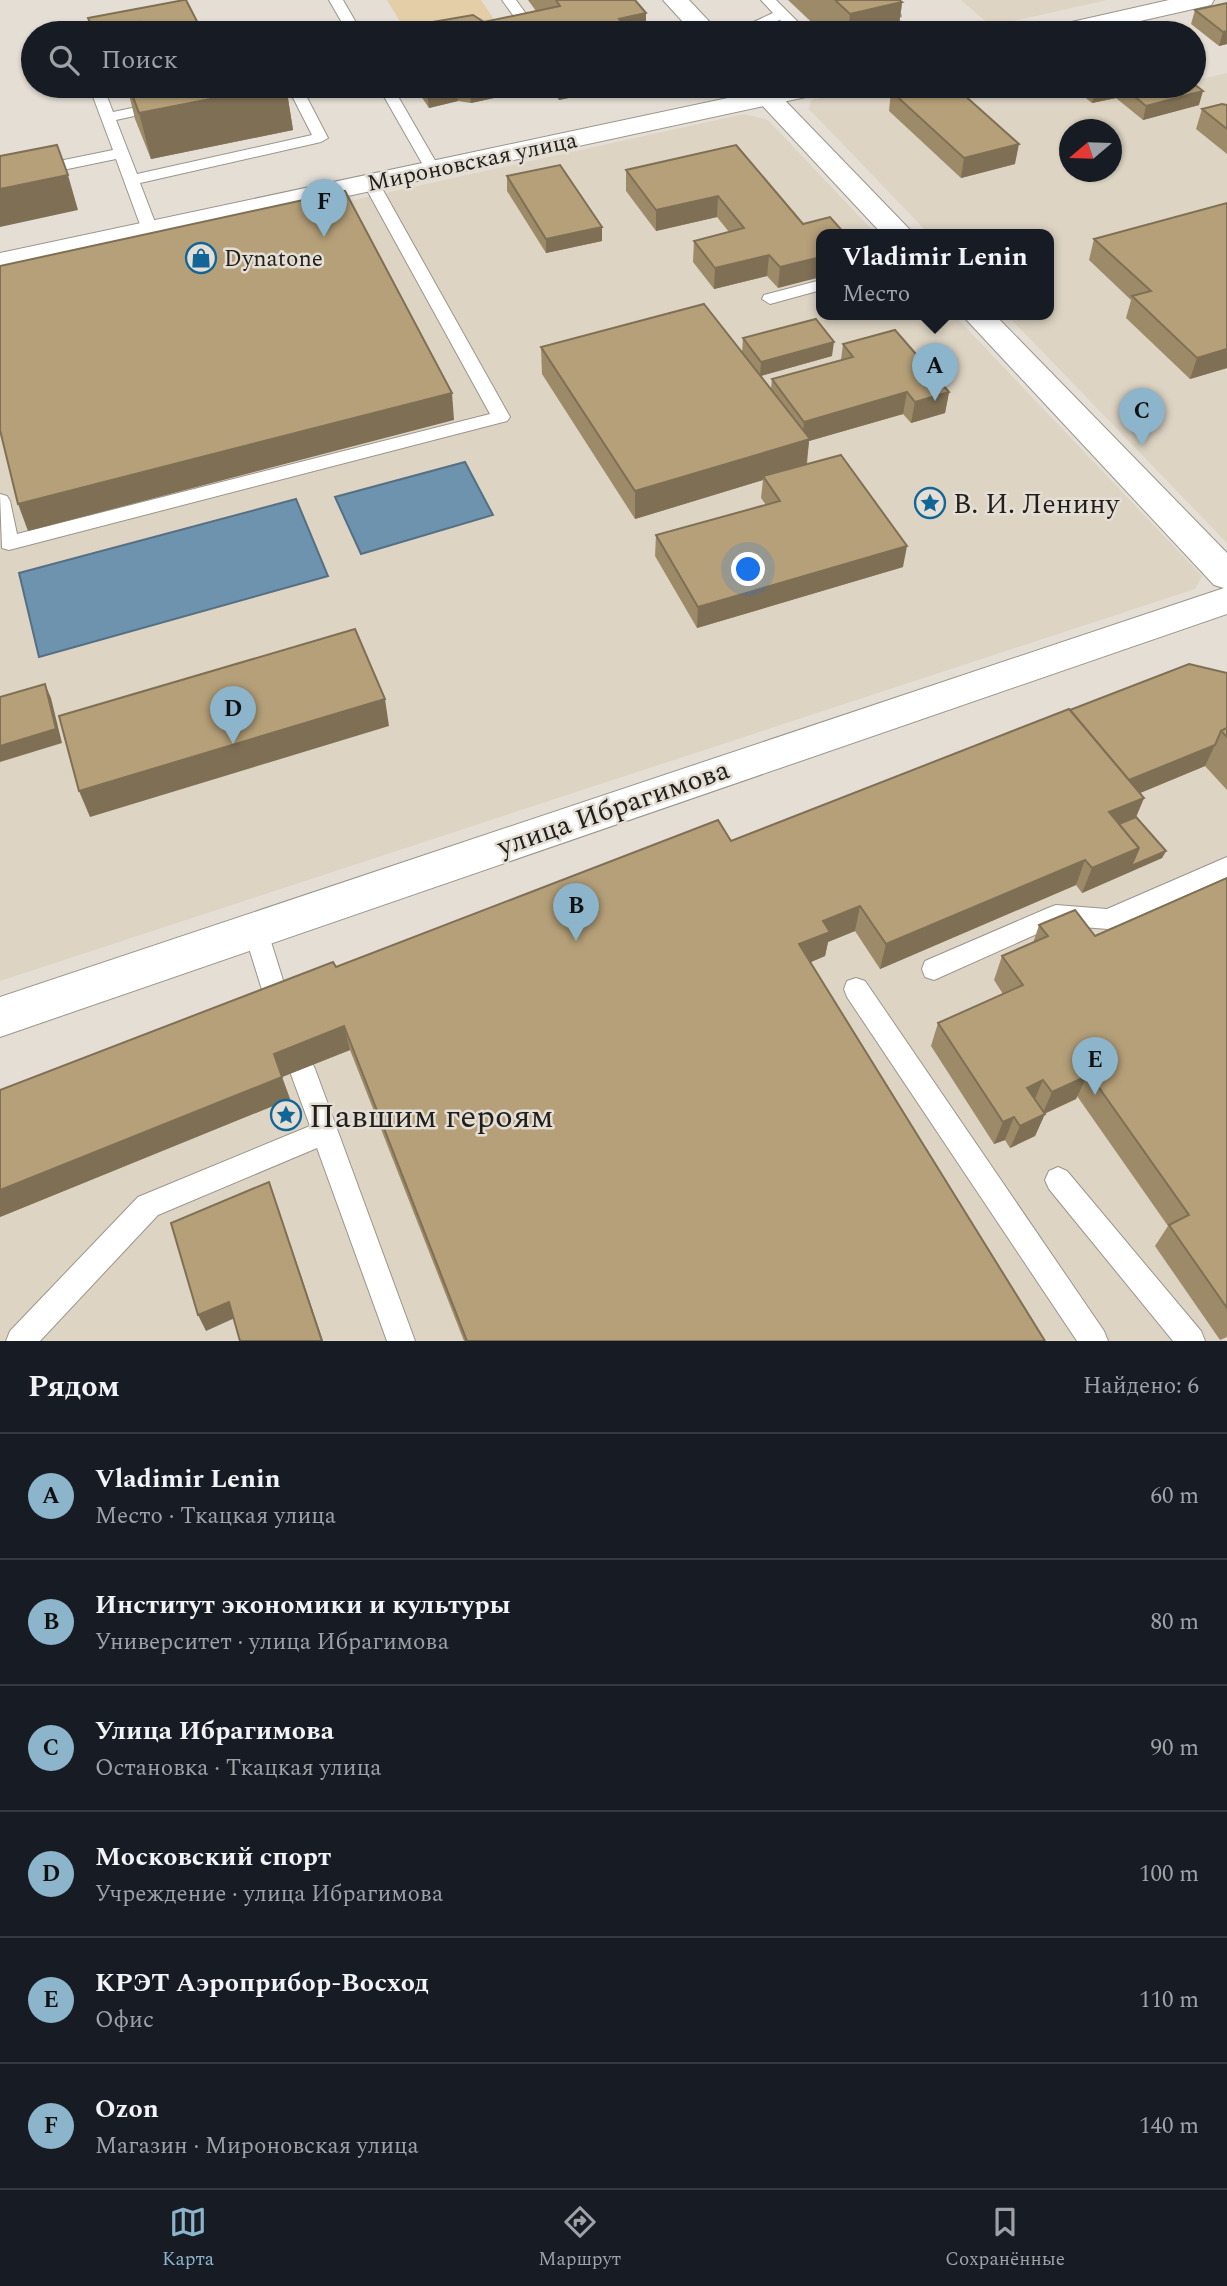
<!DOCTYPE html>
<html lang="ru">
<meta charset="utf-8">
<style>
body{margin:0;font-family:Spectral,serif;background:#242831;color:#f1f3f6}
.compass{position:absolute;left:1059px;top:119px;width:63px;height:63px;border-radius:50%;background:#171b24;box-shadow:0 2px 5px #0004;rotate:251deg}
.you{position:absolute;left:749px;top:570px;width:24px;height:24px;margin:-18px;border:5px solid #fff;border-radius:50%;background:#1a73e8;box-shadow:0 0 0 10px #1a73e833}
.badge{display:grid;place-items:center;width:46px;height:46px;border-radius:50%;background:#8cb4cb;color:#111;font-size:23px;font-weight:700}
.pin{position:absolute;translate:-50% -58px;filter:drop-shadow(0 2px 4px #0008)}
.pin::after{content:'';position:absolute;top:37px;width:24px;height:21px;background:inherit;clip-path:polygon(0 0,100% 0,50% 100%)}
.popup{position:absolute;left:816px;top:229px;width:238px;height:91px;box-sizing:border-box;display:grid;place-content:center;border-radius:14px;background:#171b24;filter:drop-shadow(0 2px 5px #0005);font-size:23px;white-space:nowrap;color:#9ea1a6}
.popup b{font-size:26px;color:#f1f3f6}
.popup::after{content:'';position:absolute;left:50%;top:100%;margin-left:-14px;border:14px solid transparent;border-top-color:#171b24}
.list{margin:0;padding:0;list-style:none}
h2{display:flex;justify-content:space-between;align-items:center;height:91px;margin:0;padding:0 28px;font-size:30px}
h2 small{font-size:23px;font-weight:400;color:#9ea1a6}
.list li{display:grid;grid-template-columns:46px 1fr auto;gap:21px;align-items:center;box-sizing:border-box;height:126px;padding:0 28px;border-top:2px solid #363941}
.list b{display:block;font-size:26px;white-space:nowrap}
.list p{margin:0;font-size:23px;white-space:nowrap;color:#9ea1a6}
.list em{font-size:23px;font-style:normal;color:#9ea1a6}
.icon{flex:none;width:38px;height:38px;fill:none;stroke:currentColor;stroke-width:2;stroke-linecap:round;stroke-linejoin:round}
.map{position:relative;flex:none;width:1227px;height:1341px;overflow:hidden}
.search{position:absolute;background:#171b24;box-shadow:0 2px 5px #0004;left:21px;right:21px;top:21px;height:77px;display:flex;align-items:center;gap:18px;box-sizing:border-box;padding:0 24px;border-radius:38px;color:#9ea1a6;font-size:26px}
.sheet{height:847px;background:#171b24}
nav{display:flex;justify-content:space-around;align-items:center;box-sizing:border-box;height:98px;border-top:2px solid #363941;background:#171b24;font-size:19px;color:#9ea1a6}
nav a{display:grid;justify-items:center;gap:4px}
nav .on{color:#8cb4cb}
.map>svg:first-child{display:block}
</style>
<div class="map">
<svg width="1227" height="1341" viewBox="0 0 1227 1341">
<rect width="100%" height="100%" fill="#e4ded5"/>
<g fill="#ddd4c3" fill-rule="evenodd">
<path d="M961 0H1107L991 26Z"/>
<path d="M1227 73V543L1007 315H1049V235H930L809 109 811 100 871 86H1194V81ZM1070 130H1112V172H1070Z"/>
<path d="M744 114 768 120 877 235H821V315H954L1202 576 1195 589 0 981V278Z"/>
<path d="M1227 757V1341H0V1118L819 946 855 931 880 968 1076 885 1082 893 1116 803Z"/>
</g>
<path fill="#e3cea8" d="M387 0H481L502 31 489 33H407Z"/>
<g fill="#6d93af" stroke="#567083" stroke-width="2">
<path d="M465 462 493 515 361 554 335 497Z"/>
<path d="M296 499 328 576 39 657 19 573Z"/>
</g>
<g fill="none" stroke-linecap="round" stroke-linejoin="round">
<g stroke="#9a958c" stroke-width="2">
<g id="service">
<path d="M329 0H343L362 33H348Z"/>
<path d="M502 0H516L540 33H526Z"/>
<path d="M761 0H776L809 33H794L780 20 748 33H730L773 13Z"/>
<path d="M89 86H103L113 112 161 102 168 106 166 109 116 120 137 174 312 135 287 86H301L328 138 321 142 140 183 158 230 150 235 142 230 116 159 0 183V173L113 150Z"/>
<path d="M378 86H392L440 169 437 172H427Z"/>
<path d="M371 178 379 183 510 417 507 421 9 550 2 548 0 494 7 496 10 501 17 534 490 414 363 183Z"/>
<path d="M821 280V290L770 304 762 299 764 295Z"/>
<path d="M1227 857V877L1116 926 1108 929 1057 925 934 980 925 977 922 969 925 961 1048 908 1056 905 1107 909Z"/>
<path d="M255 919 263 922 267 929 292 1009 289 1017 280 1020 271 1017 268 1009 243 929 247 922Z"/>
<path d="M856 978 865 981 1104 1331 1108 1341H1077L847 997 844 989 847 981Z"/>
<path d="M302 1057 311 1061 315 1069 415 1341H387L317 1148 158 1215 40 1341H6L10 1331 138 1197 310 1126 289 1069 293 1061Z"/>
<path d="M1058 1167 1067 1171 1201 1331 1205 1341H1173L1049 1189 1045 1180 1049 1171Z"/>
</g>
</g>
<g stroke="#9a958c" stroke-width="2">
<g id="minor">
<path d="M1169 0H1214L1211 5 1087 33H1041L1045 28Z"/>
<path d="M784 86H833L829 92 820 94 0 271V253Z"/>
<path d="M1227 587V614L0 1037V997Z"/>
</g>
</g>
<g stroke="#9a958c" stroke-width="2">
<g id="tertiary">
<path d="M663 0H689L720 33H693Z"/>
<path d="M744 86H771L915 235H883Z"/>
<path d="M962 315H995L1227 553V589L1214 585Z"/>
</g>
</g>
<path stroke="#9d9991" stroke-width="3.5" stroke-dasharray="3.5 3.5" stroke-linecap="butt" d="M899 0 901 33"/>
<use href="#service" fill="#fff" fill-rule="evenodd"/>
<use href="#minor" fill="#fff" fill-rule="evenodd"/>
<use href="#tertiary" fill="#fff" fill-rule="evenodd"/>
</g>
<g fill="#9d8a68">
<path d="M528 0H635L484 22 536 11Z"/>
<path d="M788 0H899L902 2 898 33H823Z"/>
<path d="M1227 3V44L1219 46 1191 24 1195 10Z"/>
<path d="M88 18 203 33H92Z"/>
<path d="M127 86H286L293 130 151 159 135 119Z"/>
<path d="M414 86H624L559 100 548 86 471 103 458 101 429 108Z"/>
<path d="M1071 86H1194L1199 105 1143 120 1116 98 1092 103Z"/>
<path d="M891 91 1015 164 961 178 889 111Z"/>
<path d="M1227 105V154L1196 129 1202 109Z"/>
<path d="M736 145 803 224 778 288 767 276 714 289 693 262 694 241 729 232 717 217 656 231 626 191V170Z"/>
<path d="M507 176 602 227V241L546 253 507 191Z"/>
<path d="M1227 203V368L1190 379 1126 318 1131 300 1089 260 1094 239Z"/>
<path d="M743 338 832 356 761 376 771 389 772 379 841 360 843 344 949 392 945 413 911 423 903 414 809 441 807 465 903 567 697 628 655 556 656 535 766 505 761 498 763 480 635 519 542 374 541 347 742 353Z"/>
<path d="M1227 673V790L1205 766 1140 793 1144 798 1136 817 1166 851 1162 858 1082 893 1076 885 880 969 855 931 828 942 825 956 810 962 1045 1341H464L350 1050 282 1077 290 1099 0 1217 336 967 731 841 1070 710Z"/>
<path d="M1227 878V1337L1220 1340 1155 1246 1168 1226 1077 1096 1076 1099 1045 1113 1035 1136 1010 1148 1005 1140 994 1144 931 1046 938 1023 1003 994 994 980 1002 956 1033 943 1039 925 1095 936Z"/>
</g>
<g fill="#7f7055">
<path d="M902 2 898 33H848L850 14Z"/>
<path d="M646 13V33H579L619 19Z"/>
<path d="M139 22 141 33H94V31Z"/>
<path d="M1227 31V44L1219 46 1223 32Z"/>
<path d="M276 86H286L293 130 151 159 139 113Z"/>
<path d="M426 86H456L458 101 429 108Z"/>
<path d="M470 86H548L471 103Z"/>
<path d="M592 86H624L559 100V93Z"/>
<path d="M1111 86H1119L1116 98 1092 103 1096 90Z"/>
<path d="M1203 91 1199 105 1143 120 1146 106Z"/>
<path d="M1019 144 1015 164 961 178 964 158Z"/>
<path d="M68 175 78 210 0 227V189Z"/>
<path d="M718 196 717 217 656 231V210Z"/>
<path d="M602 227V241L546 253V239Z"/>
<path d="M769 255 767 276 714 289 715 268Z"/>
<path d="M821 257V277L778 288 780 267Z"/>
<path d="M834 342 832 356 760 376 761 362Z"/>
<path d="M1227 349V368L1190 379 1197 358Z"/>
<path d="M907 392 903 414 809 441 806 466 763 476V480L635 519V491L802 442 804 422Z"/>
<path d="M949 392 945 413 911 423 915 402Z"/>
<path d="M452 393 454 420 28 531 18 504Z"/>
<path d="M907 546 903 567 697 628 698 607Z"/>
<path d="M45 684 51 698 62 743 0 762V746Z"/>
<path d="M385 699 389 726 90 817 79 791Z"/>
<path d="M1215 745 1205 766 1116 803 1124 783Z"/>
<path d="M1144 798 1133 824 1105 835 1109 812Z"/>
<path d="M1139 848 1166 851 1162 858 1082 893 1092 868Z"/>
<path d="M1085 860 1076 885 880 969 886 944Z"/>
<path d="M860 906 855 931 828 942 825 956 795 969 799 944 823 921Z"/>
<path d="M344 1026 350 1050 282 1077 290 1099 0 1217V1190L274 1054Z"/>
<path d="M1083 1065 1075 1081 1087 1076 1076 1099 1042 1115 1052 1092Z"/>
<path d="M1043 1080 1033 1103 1027 1088Z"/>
<path d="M1045 1114 1035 1136 1010 1148 1020 1126Z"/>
<path d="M1014 1117 1005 1140 994 1144 1003 1122Z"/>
<path d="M269 1182 275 1199 323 1341H322Z"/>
<path d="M229 1302 237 1317 206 1331 198 1315Z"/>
</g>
<g fill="#b6a079" stroke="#7f7055" stroke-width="2">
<path d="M184 0H186L203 33H144L139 22 94 31 88 18Z"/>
<path d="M556 0H635L646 13 619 19 623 24 579 33H416L427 23 473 15 484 22 560 6Z"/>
<path d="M835 0H899L902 2 850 14Z"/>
<path d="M1227 3V31L1223 32 1195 10Z"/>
<path d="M1084 28 1091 33H1062Z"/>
<path d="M1194 84 1203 91 1146 106 1122 86H1194Z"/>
<path d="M129 86H276L139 113Z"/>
<path d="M553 86H592L559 93Z"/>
<path d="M912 86H954L1019 144 964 158 891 91Z"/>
<path d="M1091 86H1111L1096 90Z"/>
<path d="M1222 104 1227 105V129L1202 109Z"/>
<path d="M57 145 68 175 0 189V156Z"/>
<path d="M736 145 803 224 830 217 846 235H821V257L780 267 769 255 715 268 694 241 744 228 718 196 656 210 626 170Z"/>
<path d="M560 165 602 227 546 239 507 176Z"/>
<path d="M345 191 452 393 18 504 0 430V266Z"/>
<path d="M1227 203V349L1197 358 1132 296 1151 291 1094 239Z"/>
<path d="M704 304 810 439 635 491 541 347Z"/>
<path d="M816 319 834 342 761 362 743 338Z"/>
<path d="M895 330 949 392 915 402 907 392 804 422 772 379 853 357 843 344Z"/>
<path d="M841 455 907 546 698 607 656 535 780 501 763 476Z"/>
<path d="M355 629 385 699 79 791 59 716Z"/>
<path d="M1189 664 1227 673V728L1221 731 1215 745 1129 780 1070 710Z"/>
<path d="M45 684 56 729 0 746V697Z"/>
<path d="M1069 709 1144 798 1109 812 1139 848 1092 868 1085 860 886 944 860 906 823 921 830 932 799 944 1045 1341H467L344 1026 274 1054 282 1077 0 1190V1090L333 962 336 967 718 820 731 841Z"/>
<path d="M1227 728V737L1221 731Z"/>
<path d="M1136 817 1166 851 1131 866 1139 848 1119 824Z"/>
<path d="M1227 878V1308L1169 1225 1189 1215 1083 1065 1081 1067 1087 1076 1052 1092 1043 1080 1027 1088 1045 1114 1020 1126 1014 1117 1003 1122 938 1023 1023 985 1002 956 1048 936 1039 925 1075 910 1095 936Z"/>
<path d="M269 1182 322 1341H240L229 1302 198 1315 171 1223Z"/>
</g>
<defs>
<g id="shop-ring" transform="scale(1.575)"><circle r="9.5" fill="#e4ded5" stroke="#116697" stroke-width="1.5"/><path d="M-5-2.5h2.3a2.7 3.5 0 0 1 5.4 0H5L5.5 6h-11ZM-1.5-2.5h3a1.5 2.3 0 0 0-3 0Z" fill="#116697"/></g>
<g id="sight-ring" transform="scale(1.575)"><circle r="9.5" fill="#e4ded5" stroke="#116697" stroke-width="1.5"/><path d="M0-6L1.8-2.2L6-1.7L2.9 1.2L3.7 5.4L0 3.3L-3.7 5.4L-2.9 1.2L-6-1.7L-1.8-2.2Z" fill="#116697"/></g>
</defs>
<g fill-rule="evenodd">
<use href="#shop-ring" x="201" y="258"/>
<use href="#sight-ring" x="930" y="503"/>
<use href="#sight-ring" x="286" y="1115"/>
</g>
<g text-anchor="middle" stroke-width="5" stroke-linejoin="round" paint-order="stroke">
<g font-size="23" fill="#211f1b" stroke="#e4ded5">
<text transform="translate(472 161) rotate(-12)" y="8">Мироновская улица</text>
</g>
<g font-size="23" fill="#211f1b" stroke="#e4ded5" text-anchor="start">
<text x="224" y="266">Dynatone</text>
</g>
<g font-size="28" fill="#211f1b" stroke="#e4ded5" text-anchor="start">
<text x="953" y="513">В. И. Ленину</text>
</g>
<g font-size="28" fill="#211f1b" stroke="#e4ded5">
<text transform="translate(613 807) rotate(-19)" y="10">улица Ибрагимова</text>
</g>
<g font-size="33" fill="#211f1b" stroke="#e4ded5" text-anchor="start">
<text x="309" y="1127">Павшим героям</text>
</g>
</g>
</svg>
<svg class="compass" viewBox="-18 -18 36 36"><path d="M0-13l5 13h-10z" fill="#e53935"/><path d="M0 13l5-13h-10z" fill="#9ea1a6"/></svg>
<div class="you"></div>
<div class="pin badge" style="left:935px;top:401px">A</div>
<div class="popup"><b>Vladimir Lenin</b>Место</div>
<div class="pin badge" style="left:576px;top:941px">B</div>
<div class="pin badge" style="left:1142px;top:446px">C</div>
<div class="pin badge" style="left:233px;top:744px">D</div>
<div class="pin badge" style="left:1095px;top:1095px">E</div>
<div class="pin badge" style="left:324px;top:237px">F</div>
<div class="search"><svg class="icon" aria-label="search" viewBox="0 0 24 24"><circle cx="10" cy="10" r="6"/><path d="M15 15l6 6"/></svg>Поиск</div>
</div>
<section class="sheet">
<h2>Рядом<small>Найдено: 6</small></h2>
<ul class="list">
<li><span class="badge">A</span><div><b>Vladimir Lenin</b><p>Место · Ткацкая улица</p></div><em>60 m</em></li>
<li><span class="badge">B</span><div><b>Институт экономики и культуры</b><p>Университет · улица Ибрагимова</p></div><em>80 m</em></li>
<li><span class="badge">C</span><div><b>Улица Ибрагимова</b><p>Остановка · Ткацкая улица</p></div><em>90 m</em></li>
<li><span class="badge">D</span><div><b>Московский спорт</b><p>Учреждение · улица Ибрагимова</p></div><em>100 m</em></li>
<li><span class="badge">E</span><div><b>КРЭТ Аэроприбор-Восход</b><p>Офис</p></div><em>110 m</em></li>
<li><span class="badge">F</span><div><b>Ozon</b><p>Магазин · Мироновская улица</p></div><em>140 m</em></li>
</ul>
</section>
<nav>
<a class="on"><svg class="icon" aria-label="map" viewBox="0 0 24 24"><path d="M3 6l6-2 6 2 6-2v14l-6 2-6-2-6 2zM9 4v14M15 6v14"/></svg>Карта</a>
<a><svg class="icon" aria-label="directions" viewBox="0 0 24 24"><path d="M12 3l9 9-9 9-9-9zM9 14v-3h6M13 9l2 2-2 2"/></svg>Маршрут</a>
<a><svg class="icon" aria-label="saved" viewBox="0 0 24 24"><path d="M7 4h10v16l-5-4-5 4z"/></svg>Сохранённые</a>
</nav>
